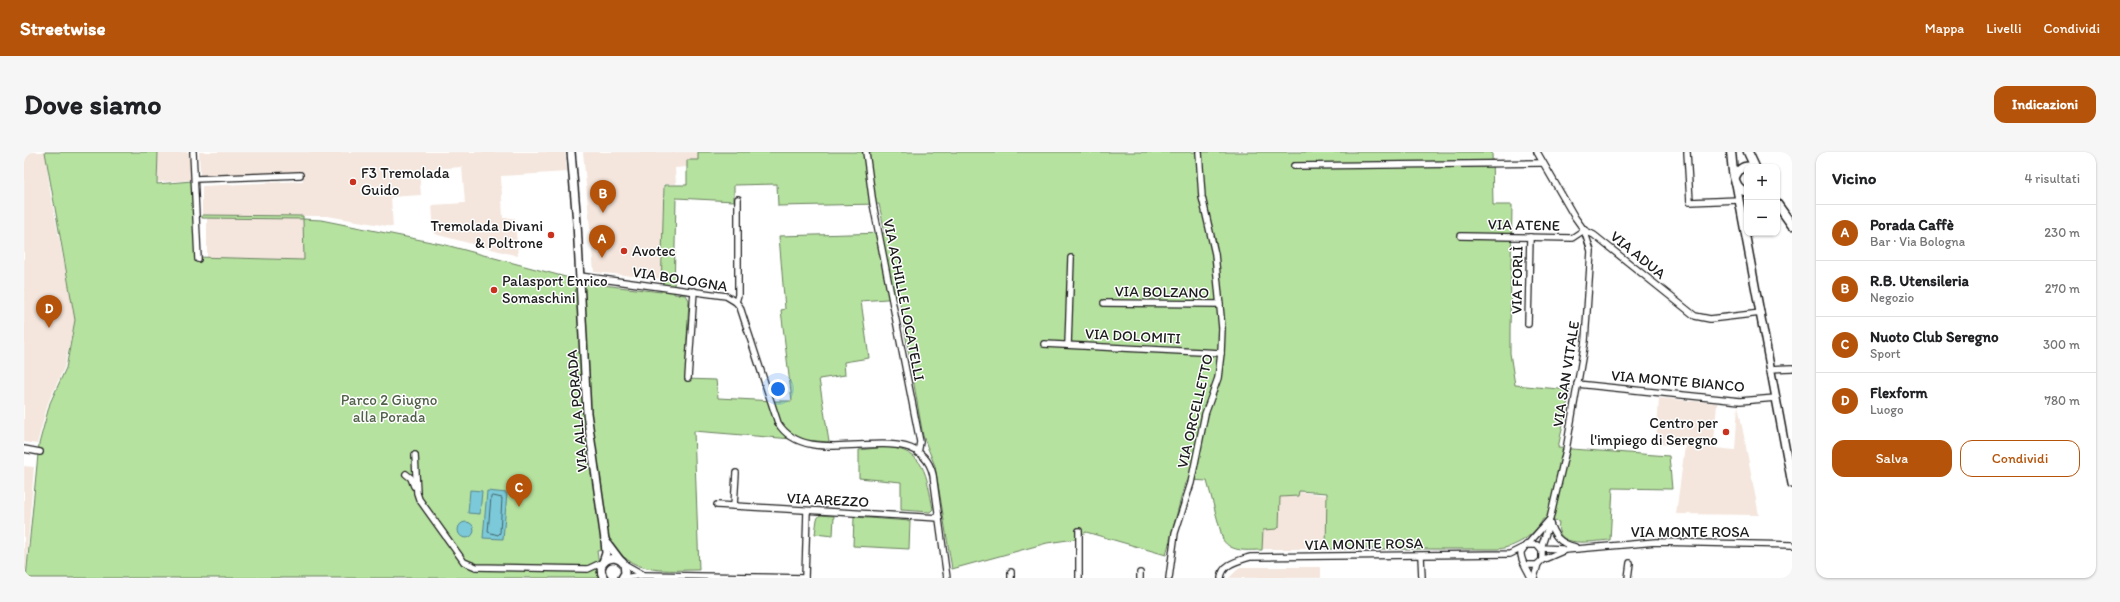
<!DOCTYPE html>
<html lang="it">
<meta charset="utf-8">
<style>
body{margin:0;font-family:Itim,sans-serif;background:#f6f6f6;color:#202124}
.controls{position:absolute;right:12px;top:12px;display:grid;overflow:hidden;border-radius:8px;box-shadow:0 1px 3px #0004}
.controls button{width:36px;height:36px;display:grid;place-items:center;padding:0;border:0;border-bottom:1px solid #e0e0e0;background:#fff;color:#202124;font:20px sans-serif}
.you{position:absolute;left:754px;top:237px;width:14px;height:14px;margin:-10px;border:3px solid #fff;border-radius:50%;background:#1a73e8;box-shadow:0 0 0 6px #1a73e833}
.badge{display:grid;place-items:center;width:26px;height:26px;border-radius:50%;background:#b45309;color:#fff;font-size:13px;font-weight:700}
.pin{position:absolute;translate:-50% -33px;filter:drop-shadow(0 1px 2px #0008)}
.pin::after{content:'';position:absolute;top:21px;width:14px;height:12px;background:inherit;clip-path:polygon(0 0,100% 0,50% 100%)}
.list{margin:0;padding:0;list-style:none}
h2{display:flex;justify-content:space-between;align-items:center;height:52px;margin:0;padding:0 16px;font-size:17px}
h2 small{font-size:13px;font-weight:400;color:#757577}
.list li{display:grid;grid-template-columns:26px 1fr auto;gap:12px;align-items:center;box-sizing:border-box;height:56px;padding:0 16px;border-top:1px solid #e0e0e0}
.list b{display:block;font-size:15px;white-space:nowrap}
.list p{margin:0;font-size:13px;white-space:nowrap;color:#757577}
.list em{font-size:13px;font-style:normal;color:#757577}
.actions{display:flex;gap:8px;padding:12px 16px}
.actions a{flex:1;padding:9px 0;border:1px solid #b45309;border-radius:12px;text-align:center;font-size:14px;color:#b45309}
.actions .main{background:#b45309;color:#fff}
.map{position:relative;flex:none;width:1768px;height:426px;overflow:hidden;border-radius:12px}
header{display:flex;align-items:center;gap:24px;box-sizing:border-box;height:56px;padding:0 20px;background:#b45309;color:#fff}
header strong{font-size:19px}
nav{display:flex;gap:22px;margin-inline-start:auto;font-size:14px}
.intro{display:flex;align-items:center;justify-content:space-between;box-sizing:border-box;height:96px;padding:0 24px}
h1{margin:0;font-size:28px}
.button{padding:10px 18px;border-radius:12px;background:#b45309;color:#fff;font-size:14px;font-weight:700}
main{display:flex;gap:24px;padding:0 24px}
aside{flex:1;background:#fff;border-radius:12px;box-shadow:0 1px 3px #0004}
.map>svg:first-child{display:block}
</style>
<header>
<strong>Streetwise</strong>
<nav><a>Mappa</a><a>Livelli</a><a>Condividi</a></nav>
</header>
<div class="intro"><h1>Dove siamo</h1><a class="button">Indicazioni</a></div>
<main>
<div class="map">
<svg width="1768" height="426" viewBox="0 0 1768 426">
<rect width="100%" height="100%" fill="#fff"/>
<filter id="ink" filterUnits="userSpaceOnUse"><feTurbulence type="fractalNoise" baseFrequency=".025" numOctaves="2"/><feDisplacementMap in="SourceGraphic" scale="8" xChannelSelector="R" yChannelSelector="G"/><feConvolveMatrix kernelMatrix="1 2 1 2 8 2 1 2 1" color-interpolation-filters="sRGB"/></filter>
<g filter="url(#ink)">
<g fill="#f4e6dd">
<path d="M0 0H21L26 39 51 168 40 216 24 251 13 292 0 290Z"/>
<path d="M134 0H167L168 28 134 30Z"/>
<path d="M175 0H541L543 20 477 24 479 66H491L494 104 414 83 410 81 408 53 441 51 438 15 395 18 397 43 367 45 369 75 303 64 178 63V34L279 29V20L176 25Z"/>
<path d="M559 0H674V8H663V15L651 16 652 32H639V127L570 120Z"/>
<path d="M183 66 279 67 280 108 183 105Z"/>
<path d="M1635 246 1693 251 1690 290 1682 289 1681 295 1711 298 1714 253 1735 363 1652 362 1661 294 1632 292Z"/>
<path d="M0 314 10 315 1 426H0Z"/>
<path d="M1274 340 1303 343 1335 389V397H1235L1241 342 1273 344Z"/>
<path d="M1216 415H1297V426H1205Z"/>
</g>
<g fill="#b6e29f" stroke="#697f5e" fill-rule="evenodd">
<path d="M21 0H134L133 32 168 29 173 105 280 108 279 67 297 68 422 93 549 127 550 133 570 132 637 140 640 33H663V8H674V0H1468L1469 53H1488L1486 180V201L1491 233 1546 238 1534 296 1645 304 1648 337 1589 336 1586 388C1570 389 1529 398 1535 370L1519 367C1510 384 1492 395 1474 397H1302L1303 341 1275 339 1274 344 1256 345 1255 375 1253 377 1239 378 1238 398C1224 398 1208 401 1199 388L1183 329 1166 328 1161 331 1142 403 1062 380 1051 387 1023 391 928 417 911 314 899 284 875 146 837 149 845 206 820 210 821 223 795 227 805 290 670 279 675 418C643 418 612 423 591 396L573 399 577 426H2L15 292 26 251 42 216 51 168ZM753 32 754 54 855 52 861 81 755 84 761 157 757 158 768 249H750L694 246 692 228 661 227 665 148 662 143 650 142 652 46 710 49V33Z"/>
<path d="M178 63 279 64V67L178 66Z"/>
<path d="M861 295C902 298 902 323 909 357L906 360 877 358V330L835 326V298Z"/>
<path d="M796 363 810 364 809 384 791 382 793 367Z"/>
<path d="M830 365 886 369 885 397 829 394Z"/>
</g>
<g fill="#7ccad9" stroke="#56848d">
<path d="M446 338 458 339 456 362 444 361Z"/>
<path d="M463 339 483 341 479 387 459 386Z"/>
<circle cx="442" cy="378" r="8"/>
</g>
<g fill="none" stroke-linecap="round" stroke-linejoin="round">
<path stroke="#426268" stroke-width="1" d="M469 344 478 346 476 381 474 383 464 380 467 345Z"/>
<g stroke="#1c1c1c" stroke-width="8">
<g id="minor">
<path d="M169 0 174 107"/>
<path d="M842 0 849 52 896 290 894 301"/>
<path d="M1513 0 1550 64 1560 78 1570 83 1671 164 1686 167 1737 161"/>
<path d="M1663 0 1666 50 1715 48"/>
<path d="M1270 14 1518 11"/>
<path d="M171 27 276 23"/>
<path d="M1437 84 1548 86 1560 78"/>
<path d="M556 124 702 144 712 150 716 155 754 271C787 325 894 258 909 323L923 426"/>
<path d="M712 150 714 143V47"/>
<path d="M1080 151 1196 152"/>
<path d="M1504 172 1506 85"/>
<path d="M1020 192 1197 201"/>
<path d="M1044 193 1047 106"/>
<path d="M1746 217 1768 216"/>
<path d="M664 226 670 139"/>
<path d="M1553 232 1716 249 1752 246"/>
<path d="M0 297 16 300"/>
<path d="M391 303 393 341 395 347 440 410 452 415 564 417 579 410"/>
<path d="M382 322 387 326 390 334"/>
<path d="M693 353 915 366"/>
<path d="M710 354 712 321"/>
<path d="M1525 369C1530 384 1535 391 1551 395"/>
<path d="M1525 372 1517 396 1538 397"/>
<path d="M1055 379V426"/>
<path d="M1504 392 1526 367 1542 298 1561 189 1567 99 1560 78"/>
<path d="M1397 404 1398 426"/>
<path d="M1518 408 1541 398 1632 390 1768 393"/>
<path d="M600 412 618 422"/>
<path d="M1502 413H1513L1518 408V399L1513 393H1502L1497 400C1496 409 1504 417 1507 426"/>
<path d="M987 420V426"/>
<path d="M1116 421V426"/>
<path d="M599 426 620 423 781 426"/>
<path d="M781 426 783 359"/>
<path d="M1145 426 1151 381 1167 331 1181 262 1194 226 1197 201 1198 176 1191 102 1178 45 1175 0"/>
<path d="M1197 426C1198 412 1214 409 1226 405L1486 402 1500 395"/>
<path d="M1510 426 1514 412"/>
<path d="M1604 426 1606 411"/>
</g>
</g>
<g stroke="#1c1c1c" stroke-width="10">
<g id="tertiary">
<path d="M547 0 553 71 563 261 581 388 582 401 579 410"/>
<path d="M1712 32 1768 332"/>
<path d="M581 388 596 408"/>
<path d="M580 426C570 412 589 398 600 412L601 421 598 426"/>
</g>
</g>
<g stroke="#1c1c1c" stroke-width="11">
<g id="secondary">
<path d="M1707 0C1709 13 1707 37 1723 40"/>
<path d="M1724 0 1731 15"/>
<path d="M1711 25C1715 16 1720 13 1729 15"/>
<path d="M1753 52 1768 73"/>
</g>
</g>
<use href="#minor" stroke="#fff" stroke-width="5.5"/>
<use href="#tertiary" stroke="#fff" stroke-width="7"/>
<use href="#secondary" stroke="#fff" stroke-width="8"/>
</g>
</g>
<g fill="#c8321e" stroke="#fff" stroke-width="1.5">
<circle cx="329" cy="30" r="4"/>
<circle cx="527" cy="83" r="4"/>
<circle cx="600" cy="99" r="4"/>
<circle cx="470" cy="138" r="4"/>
<circle cx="1702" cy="280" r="4"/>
</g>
<g text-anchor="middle" stroke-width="3" stroke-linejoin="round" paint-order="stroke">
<g font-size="15" fill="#1c1c1c" stroke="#fff" text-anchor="start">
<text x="337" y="26">F3 Tremolada<tspan x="337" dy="17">Guido</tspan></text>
<text x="519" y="79" text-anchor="end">Tremolada Divani<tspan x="519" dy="17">&amp; Poltrone</tspan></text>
<text x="608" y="104">Avotec</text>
<text x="478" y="134">Palasport Enrico<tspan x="478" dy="17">Somaschini</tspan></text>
<text x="1694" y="276" text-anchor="end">Centro per<tspan x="1694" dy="17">l'impiego di Seregno</tspan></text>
</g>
<g font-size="15" fill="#1c1c1c" stroke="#fff">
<text transform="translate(1500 73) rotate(1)" y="5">VIA ATENE</text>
<text transform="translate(1614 103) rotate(39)" y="5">VIA ADUA</text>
<text transform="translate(656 127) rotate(9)" y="5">VIA BOLOGNA</text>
<text transform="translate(1493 128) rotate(-89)" y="5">VIA FORLÌ</text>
<text transform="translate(1138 140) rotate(1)" y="5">VIA BOLZANO</text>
<text transform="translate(880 148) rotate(79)" y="5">VIA ACHILLE LOCATELLI</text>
<text transform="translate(1109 184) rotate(3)" y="5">VIA DOLOMITI</text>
<text transform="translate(1542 222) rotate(-81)" y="5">VIA SAN VITALE</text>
<text transform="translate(1654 229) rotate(5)" y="5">VIA MONTE BIANCO</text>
<text transform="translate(553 259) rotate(-95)" y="5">VIA ALLA PORADA</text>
<text transform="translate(1171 259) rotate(-77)" y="5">VIA ORCELLETTO</text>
<text transform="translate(804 348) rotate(3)" y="5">VIA AREZZO</text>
<text x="1666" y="385">VIA MONTE ROSA</text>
<text transform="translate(1340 392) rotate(-1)" y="5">VIA MONTE ROSA</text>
</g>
<g font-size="15" fill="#52614a" stroke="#fff">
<text x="365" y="253">Parco 2 Giugno<tspan x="365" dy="17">alla Porada</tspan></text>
</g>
</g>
</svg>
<div class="controls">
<button>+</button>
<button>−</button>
</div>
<div class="you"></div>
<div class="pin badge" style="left:578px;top:106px">A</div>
<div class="pin badge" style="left:579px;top:61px">B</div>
<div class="pin badge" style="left:495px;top:355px">C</div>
<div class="pin badge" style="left:25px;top:176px">D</div>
</div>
<aside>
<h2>Vicino<small>4 risultati</small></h2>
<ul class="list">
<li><span class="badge">A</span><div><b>Porada Caffè</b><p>Bar · Via Bologna</p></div><em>230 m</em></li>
<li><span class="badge">B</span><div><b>R.B. Utensileria</b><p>Negozio</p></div><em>270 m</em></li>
<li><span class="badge">C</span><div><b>Nuoto Club Seregno</b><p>Sport</p></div><em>300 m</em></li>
<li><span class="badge">D</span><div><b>Flexform</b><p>Luogo</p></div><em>780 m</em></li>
</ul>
<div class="actions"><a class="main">Salva</a><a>Condividi</a></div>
</aside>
</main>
